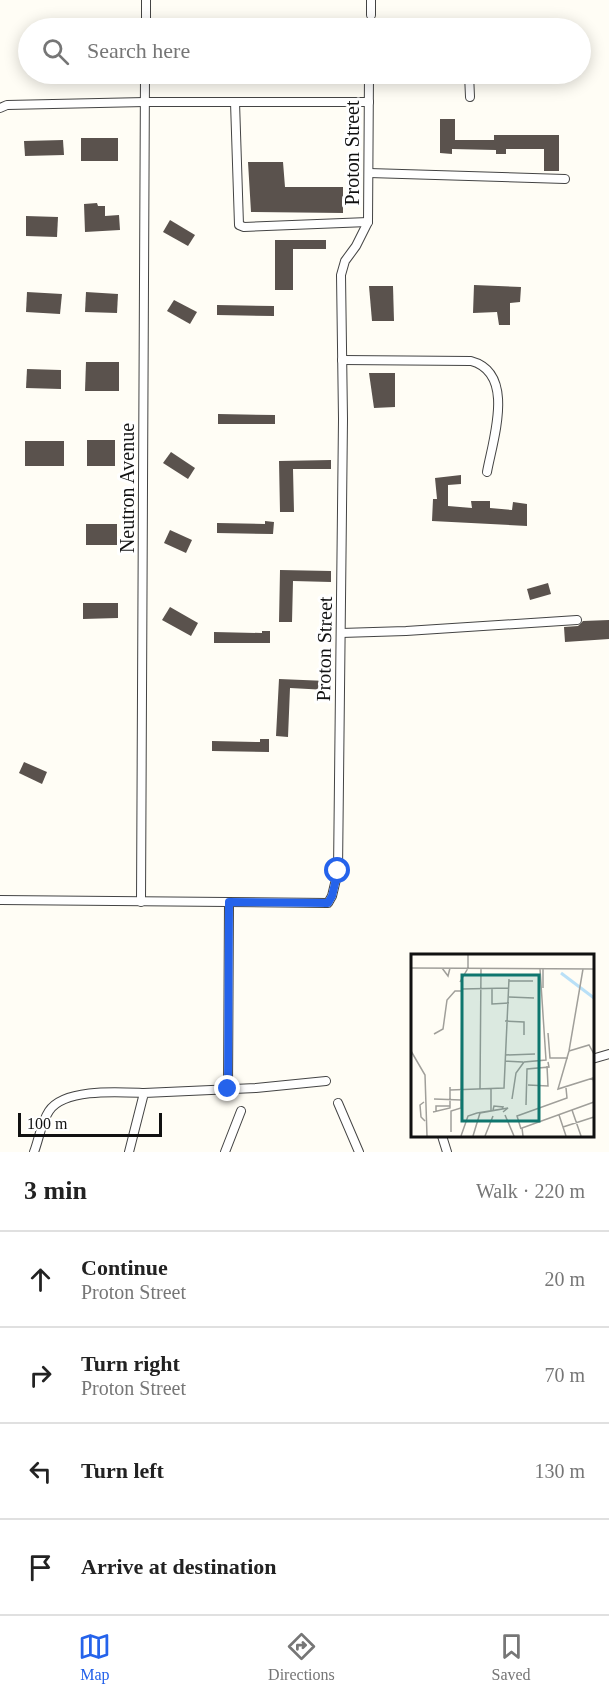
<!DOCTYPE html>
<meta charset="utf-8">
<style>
body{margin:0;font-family:Georgia,serif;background:#f6f6f6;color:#222}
.scale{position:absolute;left:18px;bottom:15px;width:144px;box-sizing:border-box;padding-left:6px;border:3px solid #111;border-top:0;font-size:16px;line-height:21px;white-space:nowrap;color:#111;-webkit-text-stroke:4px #fff;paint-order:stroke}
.stop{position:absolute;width:18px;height:18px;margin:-14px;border:4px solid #2563eb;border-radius:50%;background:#fff}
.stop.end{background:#2563eb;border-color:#fff;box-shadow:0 2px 6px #0008}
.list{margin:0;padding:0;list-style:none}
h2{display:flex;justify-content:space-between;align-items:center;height:78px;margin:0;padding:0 24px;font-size:26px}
h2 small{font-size:20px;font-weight:400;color:#767676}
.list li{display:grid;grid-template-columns:39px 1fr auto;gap:18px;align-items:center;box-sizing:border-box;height:96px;padding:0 24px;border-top:2px solid #e0e0e0}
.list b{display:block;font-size:22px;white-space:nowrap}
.list p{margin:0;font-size:20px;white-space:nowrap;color:#767676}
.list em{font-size:20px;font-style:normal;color:#767676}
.icon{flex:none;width:33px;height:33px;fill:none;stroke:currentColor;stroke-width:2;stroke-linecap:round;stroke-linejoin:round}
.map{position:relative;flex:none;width:609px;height:1152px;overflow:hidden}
.search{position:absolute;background:#fff;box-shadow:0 3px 15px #0003;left:18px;right:18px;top:18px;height:66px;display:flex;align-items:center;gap:15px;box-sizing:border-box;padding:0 21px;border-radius:33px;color:#767676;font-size:22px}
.sheet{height:462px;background:#fff}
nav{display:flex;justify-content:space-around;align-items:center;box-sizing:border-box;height:84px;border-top:2px solid #e0e0e0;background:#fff;font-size:16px;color:#767676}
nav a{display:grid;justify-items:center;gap:3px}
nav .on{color:#2563eb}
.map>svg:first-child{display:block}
</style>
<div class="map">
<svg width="609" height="1152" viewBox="0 0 609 1152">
<rect width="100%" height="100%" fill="#fffdf5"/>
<g fill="#5a524d">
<path d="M499 20 566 21V28H499Z"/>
<path d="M440 119H455V140H494V135H559V171H544V149H506V154H496V150L452 149V154L440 153Z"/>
<rect x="81" y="138" width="37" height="23"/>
<path d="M63 140 64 155 25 156 24 141Z"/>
<path d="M248 162H283L285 187H343V213L251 212Z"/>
<path d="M97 203 98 206H105V216L119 215 120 230 85 232 84 204Z"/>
<path d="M26 216 58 217 57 237 26 236Z"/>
<path d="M170 220 195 235 188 246 163 232Z"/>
<path d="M275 240H326V249H293V290H275Z"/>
<path d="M474 285 521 287 520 302 510 303V325H499L497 312 473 313Z"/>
<path d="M369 286H393L394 321H372Z"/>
<path d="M27 292 62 294 60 314 26 312Z"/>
<path d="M86 292 118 294 117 313 85 312Z"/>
<path d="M174 300 197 312 190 324 167 311Z"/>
<path d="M217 305 274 306V316L217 315Z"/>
<path d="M86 362H119V391H85Z"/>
<path d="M27 369 61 370V389L26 388Z"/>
<path d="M369 373H395V407L374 408Z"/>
<path d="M218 414 275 415V424H218Z"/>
<rect x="87" y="440" width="28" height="26"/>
<rect x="25" y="441" width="39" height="25"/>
<path d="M171 452 195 468 188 479 163 463Z"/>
<path d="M331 460V469H293L294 512H280L279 461Z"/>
<path d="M461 475V484L448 485V506L472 508 471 501H490V508L512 510 513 502 527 504V526L432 521 433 499H437L435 478Z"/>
<path d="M265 521 274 522 273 534 217 533V523L265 524Z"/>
<rect x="86" y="524" width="31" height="21"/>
<path d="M170 530 192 540 186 553 164 543Z"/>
<path d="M280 570 331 571V582L293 581 292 622H279Z"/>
<path d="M548 583 551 594 530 600 527 589Z"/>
<path d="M83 603H118V618L83 619Z"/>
<path d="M170 607 198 623 191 636 162 620Z"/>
<path d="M609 620V639L565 642 564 627 578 626 583 621Z"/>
<path d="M262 631H270V643H214V632L262 633Z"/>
<path d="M279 679 327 681V690L290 688 288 737 276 736Z"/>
<path d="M260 739H269V752L212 751V741L260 742Z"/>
<path d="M24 762 47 772 42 784 19 773Z"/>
</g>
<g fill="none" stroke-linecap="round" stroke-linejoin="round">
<path stroke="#dbdad3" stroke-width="8" stroke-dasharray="8 4" stroke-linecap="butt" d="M370 28 371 15"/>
<g stroke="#444" stroke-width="10">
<g id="minor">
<path d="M371 15V0"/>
<path d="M146 28V0"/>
<path d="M469 74 470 97"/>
<path d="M235 102 239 225 244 227 368 222"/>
<path d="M0 108 7 105 145 102H369"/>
<path d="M369 173 565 179"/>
<path d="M342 360 471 361C516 373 493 439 487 472"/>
<path d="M341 633 406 631 577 620"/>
<path d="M0 900 328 903 332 896 338 871 343 419 341 275 345 261 356 246 368 222 369 74"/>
<path d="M141 902 145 74"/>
<path d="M592 1059 609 1054"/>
<path d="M228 1089 229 902"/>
<path d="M338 1103 359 1152"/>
<path d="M442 1136 447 1152"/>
<path d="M34 1152C39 1139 41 1123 49 1111 64 1088 119 1092 144 1093"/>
<path d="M129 1152 144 1093 256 1088 326 1081"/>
<path d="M225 1152 241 1111"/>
</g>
</g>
<use href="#minor" stroke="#fff" stroke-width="8"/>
</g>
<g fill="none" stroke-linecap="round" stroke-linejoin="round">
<path stroke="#2563eb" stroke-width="8" d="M228 1089 229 902 328 903 332 896 338 871"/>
</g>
<g text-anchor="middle" stroke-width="6" stroke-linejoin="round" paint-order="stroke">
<g font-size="20" fill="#111" stroke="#fff">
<text transform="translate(352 153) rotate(-90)" y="7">Proton Street</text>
<text transform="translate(127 488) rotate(-90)" y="7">Neutron Avenue</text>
<text transform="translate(324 649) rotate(-89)" y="7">Proton Street</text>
</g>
</g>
<g transform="translate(411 954)">
<rect width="183" height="183" fill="#fffdf5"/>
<path fill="none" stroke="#b9e0f7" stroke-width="3" d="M150 19 183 44"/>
<path fill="none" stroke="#a09f9a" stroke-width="1.5" d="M0 14 183 15M31 14 37 22 39 14M172 15 158 97 147 135 182 124 183 129M98 27H122M49 28 57 14V1M132 34V15M81 35V50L98 49M98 43 123 44M94 67 113 68V81M137 79 139 104H157M23 80 32 75 36 46 44 37H51M0 97 14 121 16 182M158 97 178 91 183 100M94 101 124 100M94 107 112 108M117 131 137 132 136 112M69 135 70 14M39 136 93 134 98 25M23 145 50 146M101 145 105 119 113 108 135 106 129 15M13 148 9 151 10 163 14 167M115 151 116 115 138 113 137 108M161 156 170 182M25 157V152H39M80 157V135M22 158 39 154V133M66 159 91 155 92 153 83 152 82 156M94 161 103 182M148 161 155 182M152 173 183 163M110 175 106 162 156 144 155 134M40 178V157L50 154 51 35 98 34M50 182 57 162 66 159M62 182 69 159 97 154 92 158M74 182 82 162M112 182 111 174 183 148"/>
<path fill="#0f766e" fill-opacity="0.15" stroke="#0f766e" stroke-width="3" d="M51 21H128V167H51Z"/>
<rect width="183" height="183" fill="none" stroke="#111" stroke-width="3"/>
</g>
</svg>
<div class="scale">100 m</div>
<div class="stop" style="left:338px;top:871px"></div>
<div class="stop end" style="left:228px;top:1089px"></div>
<div class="search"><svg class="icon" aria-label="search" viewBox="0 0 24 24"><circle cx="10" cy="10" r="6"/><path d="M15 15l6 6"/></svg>Search here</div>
</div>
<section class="sheet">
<h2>3 min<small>Walk · 220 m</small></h2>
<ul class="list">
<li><svg class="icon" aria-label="ahead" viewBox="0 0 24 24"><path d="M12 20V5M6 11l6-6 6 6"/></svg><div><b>Continue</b><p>Proton Street</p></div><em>20 m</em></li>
<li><svg class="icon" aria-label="right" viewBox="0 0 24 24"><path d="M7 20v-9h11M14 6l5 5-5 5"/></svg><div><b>Turn right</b><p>Proton Street</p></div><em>70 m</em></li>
<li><svg class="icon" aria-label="left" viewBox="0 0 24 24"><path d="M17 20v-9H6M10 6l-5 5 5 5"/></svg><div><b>Turn left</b></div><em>130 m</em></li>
<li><svg class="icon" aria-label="arrive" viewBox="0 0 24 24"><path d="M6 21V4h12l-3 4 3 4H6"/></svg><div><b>Arrive at destination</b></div></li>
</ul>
</section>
<nav>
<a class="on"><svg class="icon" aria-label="map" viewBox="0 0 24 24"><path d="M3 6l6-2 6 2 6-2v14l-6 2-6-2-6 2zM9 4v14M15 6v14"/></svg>Map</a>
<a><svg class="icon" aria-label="directions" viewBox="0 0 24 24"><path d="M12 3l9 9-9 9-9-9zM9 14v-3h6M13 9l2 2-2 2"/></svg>Directions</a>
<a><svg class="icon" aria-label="saved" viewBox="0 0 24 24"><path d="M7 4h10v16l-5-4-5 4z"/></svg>Saved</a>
</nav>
